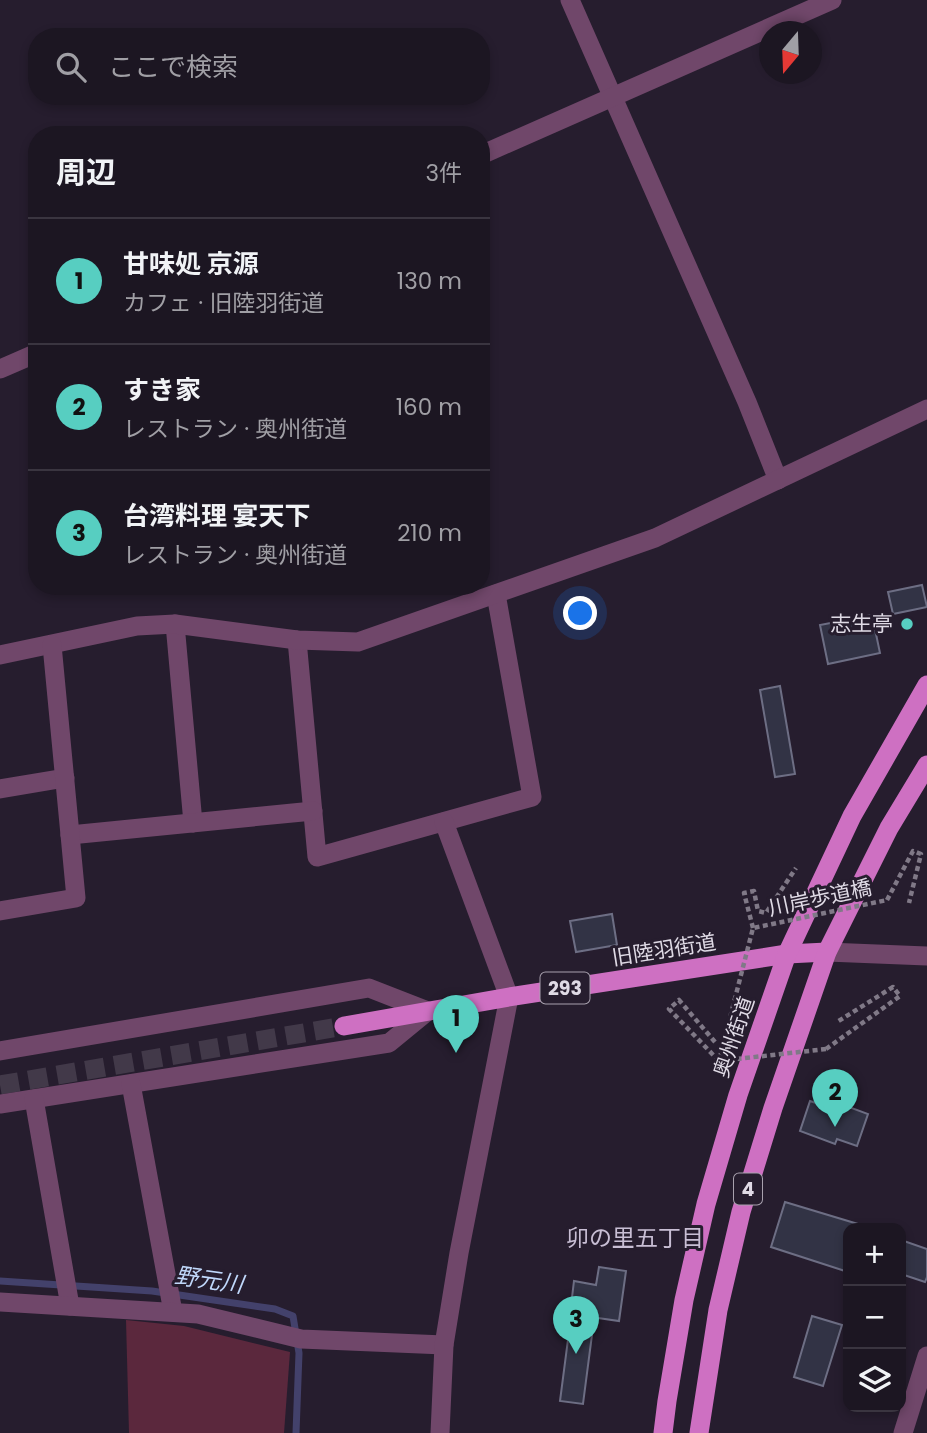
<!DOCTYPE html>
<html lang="ja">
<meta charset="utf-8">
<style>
body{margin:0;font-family:Poppins,"Noto Sans JP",sans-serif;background:#251f2a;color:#f1f3f6}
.controls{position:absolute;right:21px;bottom:21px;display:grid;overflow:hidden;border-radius:14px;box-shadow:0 4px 10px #0003}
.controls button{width:63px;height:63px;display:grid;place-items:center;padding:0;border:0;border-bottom:2px solid #3a3540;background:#1c1622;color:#f1f3f6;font:35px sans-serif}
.compass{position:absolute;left:759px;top:21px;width:63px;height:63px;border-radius:50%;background:#1c1622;box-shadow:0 4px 10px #0003;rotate:199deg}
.you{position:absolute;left:581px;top:614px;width:24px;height:24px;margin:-18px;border:5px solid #fff;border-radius:50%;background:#1a73e8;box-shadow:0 0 0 10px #1a73e833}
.badge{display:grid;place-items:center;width:46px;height:46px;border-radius:50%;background:#57cec1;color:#111;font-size:23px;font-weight:700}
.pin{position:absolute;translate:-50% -58px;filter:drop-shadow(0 2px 4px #0008)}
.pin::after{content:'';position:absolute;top:37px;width:24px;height:21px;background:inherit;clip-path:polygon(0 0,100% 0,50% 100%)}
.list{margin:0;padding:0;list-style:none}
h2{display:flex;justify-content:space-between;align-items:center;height:91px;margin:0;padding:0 28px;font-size:30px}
h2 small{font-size:23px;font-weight:400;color:#a09fa5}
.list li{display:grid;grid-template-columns:46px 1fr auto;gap:21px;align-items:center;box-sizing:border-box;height:126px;padding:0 28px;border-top:2px solid #3a3540}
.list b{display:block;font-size:26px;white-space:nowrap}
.list p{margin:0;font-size:23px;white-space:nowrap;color:#a09fa5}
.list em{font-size:23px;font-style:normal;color:#a09fa5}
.icon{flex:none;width:38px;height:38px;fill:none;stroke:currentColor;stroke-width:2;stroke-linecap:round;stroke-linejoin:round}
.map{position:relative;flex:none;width:927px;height:1433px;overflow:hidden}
.search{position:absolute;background:#1c1622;box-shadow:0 4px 10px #0003;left:28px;top:28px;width:462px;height:77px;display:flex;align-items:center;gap:18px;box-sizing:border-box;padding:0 24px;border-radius:28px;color:#a09fa5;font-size:26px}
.panel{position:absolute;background:#1c1622;box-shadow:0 4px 10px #0003;left:28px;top:126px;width:462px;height:469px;border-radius:28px}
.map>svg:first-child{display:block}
</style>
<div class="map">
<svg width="927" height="1433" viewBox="0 0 927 1433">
<rect width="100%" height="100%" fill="#261d2e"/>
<path fill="#5b283d" d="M126 1320 184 1326 290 1352 284 1433H129Z"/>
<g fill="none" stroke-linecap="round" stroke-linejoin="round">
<path stroke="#43416b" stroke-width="7" d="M0 1281 152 1291 275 1309 293 1316 299 1353 296 1433"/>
</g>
<g fill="#323345" stroke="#6d6e84" stroke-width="2">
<path d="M922 585 927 607 893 614 888 592Z"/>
<path d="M872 615 880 653 828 664 820 625Z"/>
<path d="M780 686 795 774 775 777 760 690Z"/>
<path d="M612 914 617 945 576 952 570 921Z"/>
<path d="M810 1101 839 1111 841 1104 868 1114 857 1146 837 1139 835 1144 800 1131Z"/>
<path d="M785 1202 868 1227 848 1228V1272L771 1247Z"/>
<path d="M901 1240 927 1249V1277L925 1282 901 1274Z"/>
<path d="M599 1267 626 1271 619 1321 570 1314 574 1281 596 1285Z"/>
<path d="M812 1316 842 1325 823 1386 794 1377Z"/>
<path d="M570 1324 593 1327 583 1404 560 1401Z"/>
</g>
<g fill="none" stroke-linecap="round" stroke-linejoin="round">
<path stroke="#423949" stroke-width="19" stroke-dasharray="19 10" stroke-linecap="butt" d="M0 1085 344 1026"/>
<g stroke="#807987" stroke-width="4.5" stroke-dasharray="5 3.5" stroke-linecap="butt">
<path d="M887 900 913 851 921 854 909 903"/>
<path d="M753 928 744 893 754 891 758 911 766 913 796 868"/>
<path d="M715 1042 679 1000 669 1009 719 1061"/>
<path d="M826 1049 900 996 893 987 837 1022"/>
</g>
<g stroke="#70476a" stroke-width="19">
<path d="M570 0 747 402 778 480"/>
<path d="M481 155 832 0"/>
<path d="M0 369 37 353"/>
<path d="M175 624 193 823"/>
<path d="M297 640 317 857 532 797 496 594"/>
<path d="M0 655 137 626 175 624 297 640 358 642 655 538 927 409"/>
<path d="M0 789 65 778"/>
<path d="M70 835 313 811"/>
<path d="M0 911 76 898 52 645"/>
<path d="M0 1051 369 988 428 1011 389 1043 0 1104"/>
<path d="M131 1084 173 1312"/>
<path d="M34 1099 70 1306"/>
<path d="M0 1302 198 1314 301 1339 444 1345"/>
<path d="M440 1433 444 1345 459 1253 509 997 444 822"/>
<path d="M903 1433 927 1356"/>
</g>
<path stroke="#70476a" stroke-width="19" d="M827 952 927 956"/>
<g stroke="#ce70c2" stroke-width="19">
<path d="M344 1026 509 997 787 954 827 952"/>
<path d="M663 1433 667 1401 684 1300 706 1204 738 1095 787 954 852 816 927 685"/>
<path d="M699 1433 718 1310 741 1212 773 1108 827 952 889 828 927 765"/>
</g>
<path stroke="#807987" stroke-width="4.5" stroke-dasharray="5 3.5" stroke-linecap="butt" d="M826 1049 719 1061 753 928 887 900"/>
</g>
<circle fill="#57cec1" stroke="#261d2e" stroke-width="2.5" cx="907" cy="624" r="7"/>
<g text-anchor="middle" stroke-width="6" stroke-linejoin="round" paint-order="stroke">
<g fill="#261d2e" stroke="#a8a1ae" stroke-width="2">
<rect x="540.5" y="972.5" width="49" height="31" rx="5"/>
<rect x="734" y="1173.5" width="28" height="31" rx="5"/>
</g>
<g font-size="19" font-weight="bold" fill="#dfdae5">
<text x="565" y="995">293</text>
<text x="748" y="1196">4</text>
</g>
<g font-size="21" fill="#dfdae5" stroke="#261d2e" text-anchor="end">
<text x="893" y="631">志生亭</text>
</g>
<g font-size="21" fill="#dfdae5" stroke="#261d2e">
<text transform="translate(820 898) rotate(-12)" y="7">川岸歩道橋</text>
<text transform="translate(664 950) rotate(-9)" y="7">旧陸羽街道</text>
<text transform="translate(734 1037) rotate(-71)" y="7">奥州街道</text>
</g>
<g font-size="23" fill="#c8bed4" stroke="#261d2e">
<text x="635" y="1246">卯の里五丁目</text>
</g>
<g font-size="23" font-style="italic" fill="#c0d8fb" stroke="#261d2e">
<text transform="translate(209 1280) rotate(8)" y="8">野元川</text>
</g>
</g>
</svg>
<div class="controls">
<button>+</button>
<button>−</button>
<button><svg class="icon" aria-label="layers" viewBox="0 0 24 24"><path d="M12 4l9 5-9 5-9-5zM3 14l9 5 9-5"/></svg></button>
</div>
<svg class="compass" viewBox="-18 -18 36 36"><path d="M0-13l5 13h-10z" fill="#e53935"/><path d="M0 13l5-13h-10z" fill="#a09fa5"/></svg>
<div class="you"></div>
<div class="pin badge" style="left:456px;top:1053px">1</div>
<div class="pin badge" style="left:835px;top:1127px">2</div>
<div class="pin badge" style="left:576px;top:1354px">3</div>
<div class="search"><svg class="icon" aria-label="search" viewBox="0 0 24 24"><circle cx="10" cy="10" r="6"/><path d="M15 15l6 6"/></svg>ここで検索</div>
<section class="panel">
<h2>周辺<small>3件</small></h2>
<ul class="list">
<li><span class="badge">1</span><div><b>甘味処 京源</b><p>カフェ · 旧陸羽街道</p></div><em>130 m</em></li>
<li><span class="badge">2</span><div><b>すき家</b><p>レストラン · 奥州街道</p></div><em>160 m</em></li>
<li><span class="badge">3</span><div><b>台湾料理 宴天下</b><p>レストラン · 奥州街道</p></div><em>210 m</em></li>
</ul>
</section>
</div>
